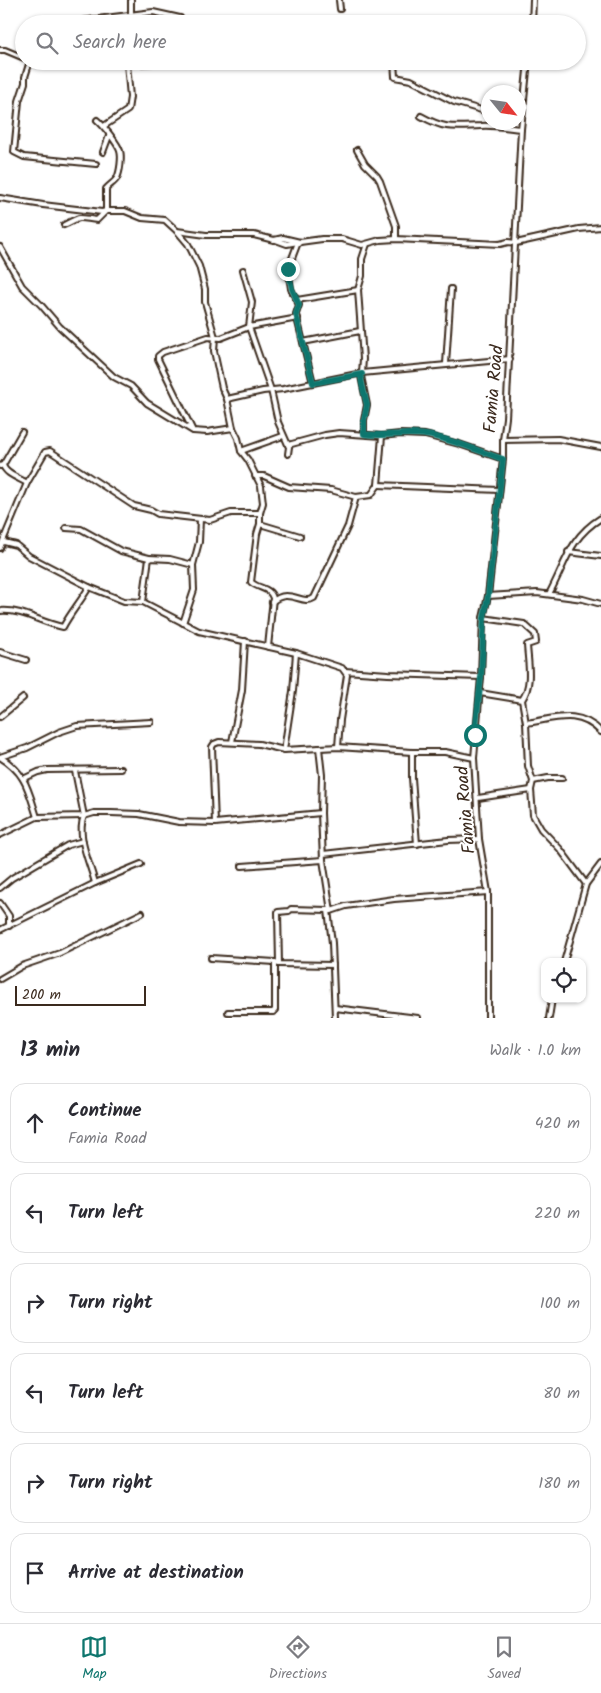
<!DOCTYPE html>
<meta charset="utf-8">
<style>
body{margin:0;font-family:Kalam,sans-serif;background:#f7f7f7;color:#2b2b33}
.controls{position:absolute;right:15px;bottom:15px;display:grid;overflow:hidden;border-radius:10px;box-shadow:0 1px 4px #0004}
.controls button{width:45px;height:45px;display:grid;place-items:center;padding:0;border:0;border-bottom:1px solid #e1e1e2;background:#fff;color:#2b2b33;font:25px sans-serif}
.compass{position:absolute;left:481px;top:85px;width:45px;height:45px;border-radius:50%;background:#fff;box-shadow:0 1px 4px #0004;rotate:120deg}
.scale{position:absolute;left:15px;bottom:12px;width:131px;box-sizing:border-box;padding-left:5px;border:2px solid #3b2a1e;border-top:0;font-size:14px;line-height:18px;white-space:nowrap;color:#3b2a1e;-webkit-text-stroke:4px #fff;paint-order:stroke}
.stop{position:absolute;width:15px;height:15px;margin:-11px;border:4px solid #0f766e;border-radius:50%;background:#fff}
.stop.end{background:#0f766e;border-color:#fff;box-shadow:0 1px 5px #0008}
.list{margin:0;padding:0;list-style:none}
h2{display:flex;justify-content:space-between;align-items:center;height:65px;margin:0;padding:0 20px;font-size:21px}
h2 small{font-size:16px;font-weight:400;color:#7c7c81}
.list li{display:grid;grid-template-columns:32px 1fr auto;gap:15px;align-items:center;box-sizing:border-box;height:80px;margin:0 10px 10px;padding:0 10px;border:1px solid #e1e1e2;border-radius:15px}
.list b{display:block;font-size:19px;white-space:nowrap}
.list p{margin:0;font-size:16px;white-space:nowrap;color:#7c7c81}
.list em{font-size:16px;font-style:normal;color:#7c7c81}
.icon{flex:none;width:28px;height:28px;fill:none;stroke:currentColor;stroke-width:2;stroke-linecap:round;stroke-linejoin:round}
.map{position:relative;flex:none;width:601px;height:1018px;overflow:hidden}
.search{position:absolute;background:#fff;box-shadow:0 1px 4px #0004;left:15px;right:15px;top:15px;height:55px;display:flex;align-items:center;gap:12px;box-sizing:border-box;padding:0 18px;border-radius:28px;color:#7c7c81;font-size:19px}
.sheet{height:605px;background:#fff}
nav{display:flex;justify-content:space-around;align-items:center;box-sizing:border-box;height:70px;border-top:1px solid #e1e1e2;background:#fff;font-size:14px;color:#7c7c81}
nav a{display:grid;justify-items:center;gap:2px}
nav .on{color:#0f766e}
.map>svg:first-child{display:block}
</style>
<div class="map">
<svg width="601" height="1018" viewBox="0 0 601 1018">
<rect width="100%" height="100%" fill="#fff"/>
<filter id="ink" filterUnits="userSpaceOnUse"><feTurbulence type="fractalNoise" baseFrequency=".02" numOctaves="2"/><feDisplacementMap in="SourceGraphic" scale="10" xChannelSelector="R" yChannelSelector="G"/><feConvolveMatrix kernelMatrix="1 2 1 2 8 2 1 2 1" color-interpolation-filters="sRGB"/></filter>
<g filter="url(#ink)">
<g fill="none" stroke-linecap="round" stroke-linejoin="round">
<g stroke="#3b2a1e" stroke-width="8">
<g id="street">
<path d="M131 0V16"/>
<path d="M339 0 340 9"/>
<path d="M73 22 153 12 180 18"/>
<path d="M532 24 533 0"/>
<path d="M0 50H5L24 58"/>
<path d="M30 61 25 77V83L19 101 14 152 24 157 96 164"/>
<path d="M99 61V63L127 64 154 63"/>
<path d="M394 61 395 77 411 80 454 102 488 112"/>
<path d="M421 116C446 130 454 127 481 126 494 125 508 128 521 129"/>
<path d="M104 126 128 110 130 97 127 64"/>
<path d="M357 150 365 164 377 176 380 181 396 226V239"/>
<path d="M103 152 109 136"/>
<path d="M0 198 43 205 102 212 106 211H125L142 218 165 220 177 231 206 235H254L274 240 283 238 300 242 322 239H342L362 245 380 240 396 239 500 244 508 242 516 243 579 229 601 227"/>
<path d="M64 225C83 216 75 217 97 220L106 211V189C109 185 115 182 117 178 120 172 122 157 120 151 118 144 103 125 97 120"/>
<path d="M177 231 188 244 199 266 205 289V302L215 337 214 351 222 388 227 399 233 428 238 438 241 451 248 460 261 486 263 503 260 513V524L257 534 251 582C258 589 270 587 273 598L268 647"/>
<path d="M276 240 287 244 298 242"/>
<path d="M300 242 297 245 288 269 291 289 299 305 296 314 313 383"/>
<path d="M0 247 22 286 41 305 60 327 114 377 131 386 147 403 193 431 207 432 233 428"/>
<path d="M243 270 252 302 249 327 271 390 278 422 289 447 288 454"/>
<path d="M297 300 358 290"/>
<path d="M303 342 360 331"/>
<path d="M446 364 451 289"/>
<path d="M227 399 263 391 283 389 362 373 510 359"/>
<path d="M192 429 158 359V356L163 352 208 337 221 338 249 327 298 318"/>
<path d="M364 434V420L367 405 361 376 362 373 363 359 358 290 362 276V259L367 244"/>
<path d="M503 440 558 439 601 447"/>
<path d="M288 445 325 435 339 433 382 436 400 434 425 435 459 444 503 459"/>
<path d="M241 451 283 436"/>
<path d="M3 465C5 474 19 478 27 483"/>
<path d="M0 466 3 465 22 432"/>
<path d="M255 476H264L289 487 331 490 356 497 371 495 378 485 382 436"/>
<path d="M378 485 499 490"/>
<path d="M260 524 300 536"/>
<path d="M66 528 81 529 121 551 149 558"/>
<path d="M4 542 16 545 29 556 89 587 124 601 143 602 199 631 296 653 342 668 347 675 340 720 338 747"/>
<path d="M0 548 27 483 45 452 50 451 134 506 151 510 158 514 210 520 231 513H260"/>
<path d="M568 552 601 556"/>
<path d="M549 594C566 563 569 538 601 518"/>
<path d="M488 596 537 593 583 599 601 604"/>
<path d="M143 602 149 558 170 559 193 565"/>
<path d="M272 602C289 587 302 606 314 598L348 526 356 497"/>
<path d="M0 611C23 609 41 623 63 627 71 612 81 601 89 587"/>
<path d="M483 618 524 624 535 634 536 642 527 645C528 663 533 684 522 700L526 723 528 766 533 781 531 790 533 815 541 829 560 849 586 884"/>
<path d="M183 623 194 590 193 565 199 542 200 519"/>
<path d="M0 652 26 660"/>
<path d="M345 671 388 674 481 677"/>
<path d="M480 693 522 700"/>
<path d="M0 717 23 698"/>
<path d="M526 723C555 719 578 708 601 732"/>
<path d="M232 742 242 690 245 641"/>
<path d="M319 748 322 775 321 813 323 860 331 911 328 910 332 943 335 1018"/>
<path d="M284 750 293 691 296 653"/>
<path d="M412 752V778L417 844"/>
<path d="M0 757 27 748 59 732 77 726 151 722"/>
<path d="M0 757C26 773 28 789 37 817"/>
<path d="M75 771 84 816C76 836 90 863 95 883"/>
<path d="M23 779 38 772 47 770 121 769"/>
<path d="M533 781 548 778H562"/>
<path d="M478 798 531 790"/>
<path d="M215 823 212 747 214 744 219 742 259 744 284 750 338 747 412 752H445L474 758"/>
<path d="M0 835 37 817 84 816 94 813H111L139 814 179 822 215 823 321 813"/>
<path d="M323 854 448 840 479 839"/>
<path d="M242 866 323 860"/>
<path d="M0 888 12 878 68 845 83 841"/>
<path d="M0 903 9 916V926"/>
<path d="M331 911 346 906 394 899 488 892"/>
<path d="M0 930 95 883 141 864"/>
<path d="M211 958 275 962 279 964 333 965"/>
<path d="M564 962 586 884 601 864"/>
<path d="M279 964 278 912 289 911 291 909 328 910"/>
<path d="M0 979 22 966 60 953 142 913"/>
<path d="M335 1008 418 1018"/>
<path d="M228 1012H273L275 1010V962"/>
<path d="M488 1018V892L479 839 474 758 481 677 483 618 488 596 503 459V440L506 418 521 129 528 61"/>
<path d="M549 1018 552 999"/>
</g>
</g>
<use href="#street" stroke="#fff" stroke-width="4"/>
</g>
</g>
<g fill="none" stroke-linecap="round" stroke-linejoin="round" filter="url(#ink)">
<path stroke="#0f766e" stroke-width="6" d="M288 269 292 289 299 305 296 314 313 383 362 374 361 376 362 384 367 405 364 420V434C385 437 405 432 426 435 452 439 478 451 503 459L488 596 484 618 481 677 475 735"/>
</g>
<g text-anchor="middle" stroke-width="4" stroke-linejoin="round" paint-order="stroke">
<g font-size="18" fill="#3b2a1e" stroke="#fff">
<text transform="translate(493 389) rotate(-85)" y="6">Famia Road</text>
<text transform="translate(465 810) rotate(-95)" y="6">Famia Road</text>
</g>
</g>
</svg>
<div class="controls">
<button><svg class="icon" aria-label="locate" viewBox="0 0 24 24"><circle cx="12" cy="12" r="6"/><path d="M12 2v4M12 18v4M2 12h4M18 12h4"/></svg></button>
</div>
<svg class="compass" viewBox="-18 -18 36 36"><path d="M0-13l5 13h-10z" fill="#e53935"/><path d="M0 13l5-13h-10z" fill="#7c7c81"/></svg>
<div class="scale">200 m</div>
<div class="stop" style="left:475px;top:735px"></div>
<div class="stop end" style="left:288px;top:269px"></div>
<div class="search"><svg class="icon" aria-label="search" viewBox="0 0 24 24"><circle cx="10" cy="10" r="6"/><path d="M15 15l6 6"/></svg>Search here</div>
</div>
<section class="sheet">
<h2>13 min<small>Walk · 1.0 km</small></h2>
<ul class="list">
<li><svg class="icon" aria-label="ahead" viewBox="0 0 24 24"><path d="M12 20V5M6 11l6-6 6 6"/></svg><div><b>Continue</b><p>Famia Road</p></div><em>420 m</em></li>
<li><svg class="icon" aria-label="left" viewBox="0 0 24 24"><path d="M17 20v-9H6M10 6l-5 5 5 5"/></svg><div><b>Turn left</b></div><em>220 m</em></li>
<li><svg class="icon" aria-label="right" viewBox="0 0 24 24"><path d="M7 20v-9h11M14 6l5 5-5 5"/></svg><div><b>Turn right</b></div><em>100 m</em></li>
<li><svg class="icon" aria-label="left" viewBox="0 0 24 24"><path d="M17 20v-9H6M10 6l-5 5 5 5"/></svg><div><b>Turn left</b></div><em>80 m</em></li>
<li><svg class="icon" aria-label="right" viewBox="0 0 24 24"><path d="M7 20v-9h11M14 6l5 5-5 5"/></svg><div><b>Turn right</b></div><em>180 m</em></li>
<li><svg class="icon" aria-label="arrive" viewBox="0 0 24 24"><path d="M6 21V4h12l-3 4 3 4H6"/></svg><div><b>Arrive at destination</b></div></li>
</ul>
</section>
<nav>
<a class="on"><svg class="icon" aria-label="map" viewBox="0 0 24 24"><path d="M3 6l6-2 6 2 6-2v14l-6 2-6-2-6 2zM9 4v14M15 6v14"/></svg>Map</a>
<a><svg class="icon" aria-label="directions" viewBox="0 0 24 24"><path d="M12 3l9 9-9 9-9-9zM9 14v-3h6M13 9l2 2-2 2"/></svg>Directions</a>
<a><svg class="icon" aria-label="saved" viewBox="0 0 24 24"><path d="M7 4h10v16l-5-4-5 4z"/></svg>Saved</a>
</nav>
